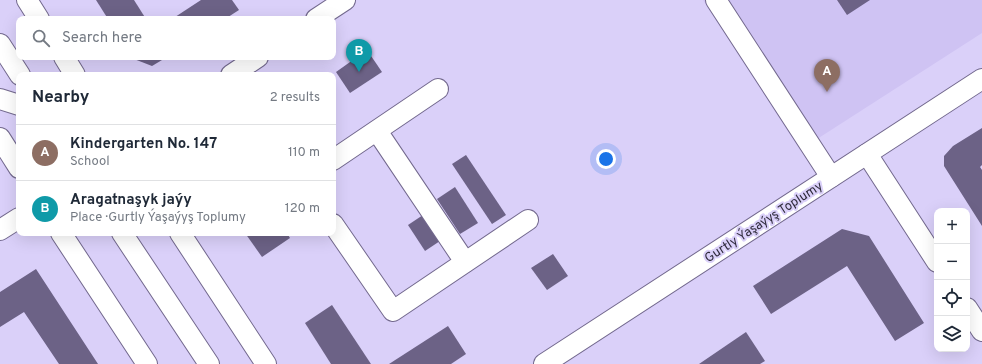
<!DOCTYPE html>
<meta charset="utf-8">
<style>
body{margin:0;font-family:Overpass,sans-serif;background:#f6f6f7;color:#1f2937}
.controls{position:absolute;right:12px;bottom:12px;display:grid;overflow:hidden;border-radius:8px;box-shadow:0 4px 16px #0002}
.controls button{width:36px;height:36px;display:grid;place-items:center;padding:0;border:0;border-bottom:1px solid #e0e1e3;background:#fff;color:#1f2937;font:20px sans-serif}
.you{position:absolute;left:606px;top:159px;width:14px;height:14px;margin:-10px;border:3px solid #fff;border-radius:50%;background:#1a73e8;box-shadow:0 0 0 6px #1a73e833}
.badge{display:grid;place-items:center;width:26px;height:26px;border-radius:50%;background:#545b2a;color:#fff;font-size:13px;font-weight:700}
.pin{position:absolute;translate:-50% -33px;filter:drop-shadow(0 1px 2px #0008)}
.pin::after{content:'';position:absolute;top:21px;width:14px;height:12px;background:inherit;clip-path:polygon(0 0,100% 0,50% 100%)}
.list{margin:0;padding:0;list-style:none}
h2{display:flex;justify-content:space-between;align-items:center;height:52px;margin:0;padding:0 16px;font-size:17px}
h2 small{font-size:13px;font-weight:400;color:#747a83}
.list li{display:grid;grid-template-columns:26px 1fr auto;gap:12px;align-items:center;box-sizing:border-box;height:56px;padding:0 16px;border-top:1px solid #e0e1e3}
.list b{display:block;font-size:15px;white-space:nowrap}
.list p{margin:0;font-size:13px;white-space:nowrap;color:#747a83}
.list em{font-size:13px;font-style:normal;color:#747a83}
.icon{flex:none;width:22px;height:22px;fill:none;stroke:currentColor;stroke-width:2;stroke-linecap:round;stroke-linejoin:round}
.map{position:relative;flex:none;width:982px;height:364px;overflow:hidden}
.search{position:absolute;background:#fff;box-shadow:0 4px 16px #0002;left:16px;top:16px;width:320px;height:44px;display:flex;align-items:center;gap:10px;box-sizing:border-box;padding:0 14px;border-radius:8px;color:#747a83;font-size:15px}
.panel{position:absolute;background:#fff;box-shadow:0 4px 16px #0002;left:16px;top:72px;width:320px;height:164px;border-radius:8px}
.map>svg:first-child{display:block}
</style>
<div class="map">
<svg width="982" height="364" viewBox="0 0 982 364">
<rect width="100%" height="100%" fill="#dad0f9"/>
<path fill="#cfc3f3" d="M703 0H982V33L800 150Z"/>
<g fill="#6c6286">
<path d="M96 0H134L146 19H108Z"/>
<path d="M201 0H232L239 10 225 19H172Z"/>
<path d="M837 0H870L847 15Z"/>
<path d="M367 50 382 72 350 93 336 72Z"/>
<path d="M133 57H167L152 66 134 59Z"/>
<path d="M982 128V165L980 167 982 170V226L944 166V156L953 146Z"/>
<path d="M466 155 506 215 492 224 452 164Z"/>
<path d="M455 187 478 223 460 234 437 199Z"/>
<path d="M423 215 440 241 425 251 408 225Z"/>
<path d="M842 229 869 236 924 323 895 341 847 266 771 314 753 286Z"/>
<path d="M245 233H287L290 238 262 257Z"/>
<path d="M553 254 568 276 547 290 531 268Z"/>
<path d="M36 269 98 364H59L24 312 0 327V292Z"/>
<path d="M332 305 371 364H331L305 323Z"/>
<path d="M448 326 466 354 451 364H389Z"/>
<path d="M746 332 765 361 760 364H699Z"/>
</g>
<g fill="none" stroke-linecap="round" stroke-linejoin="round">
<g stroke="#73698e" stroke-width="22">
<g id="minor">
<path d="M27 0 39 19"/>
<path d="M716 0 831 177"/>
<path d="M316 19 345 0"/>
<path d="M0 44 20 75"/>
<path d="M64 57 75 75"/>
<path d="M231 75 258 57"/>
<path d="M0 99 19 105"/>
<path d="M377 131 465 262"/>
<path d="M0 138 19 168"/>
<path d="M867 154 937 262"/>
<path d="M333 160 438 89"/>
<path d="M333 224 393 311 528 220"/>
<path d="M0 230 19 218"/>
<path d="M61 233 147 364"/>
<path d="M122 233 209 364"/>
<path d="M180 233 266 364"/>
<path d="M967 308 982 331"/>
<path d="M544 364 982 79"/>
</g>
</g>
<use href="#minor" stroke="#fff" stroke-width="20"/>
</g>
<g text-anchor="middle" stroke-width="4" stroke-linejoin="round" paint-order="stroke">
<g font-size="13" fill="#2e2a3a" stroke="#dad0f9">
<text transform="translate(763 221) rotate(-33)" y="5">Gurtly Ýaşaýyş Toplumy</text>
</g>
</g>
</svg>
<div class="controls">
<button>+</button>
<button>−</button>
<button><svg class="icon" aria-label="locate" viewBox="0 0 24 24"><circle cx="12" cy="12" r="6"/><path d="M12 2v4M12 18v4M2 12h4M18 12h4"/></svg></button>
<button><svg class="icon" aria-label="layers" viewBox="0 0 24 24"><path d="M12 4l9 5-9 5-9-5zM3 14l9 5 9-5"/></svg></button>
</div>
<div class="you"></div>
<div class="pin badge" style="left:827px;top:92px;background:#8d6e63">A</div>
<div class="pin badge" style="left:359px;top:72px;background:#0f9aa8">B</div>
<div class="search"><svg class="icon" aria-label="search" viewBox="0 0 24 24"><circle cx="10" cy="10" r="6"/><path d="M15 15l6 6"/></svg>Search here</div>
<section class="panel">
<h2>Nearby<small>2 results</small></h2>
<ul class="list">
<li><span class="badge" style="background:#8d6e63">A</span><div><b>Kindergarten No. 147</b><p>School</p></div><em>110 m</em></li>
<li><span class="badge" style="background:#0f9aa8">B</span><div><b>Aragatnaşyk jaýy</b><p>Place · Gurtly Ýaşaýyş Toplumy</p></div><em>120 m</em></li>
</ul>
</section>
</div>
